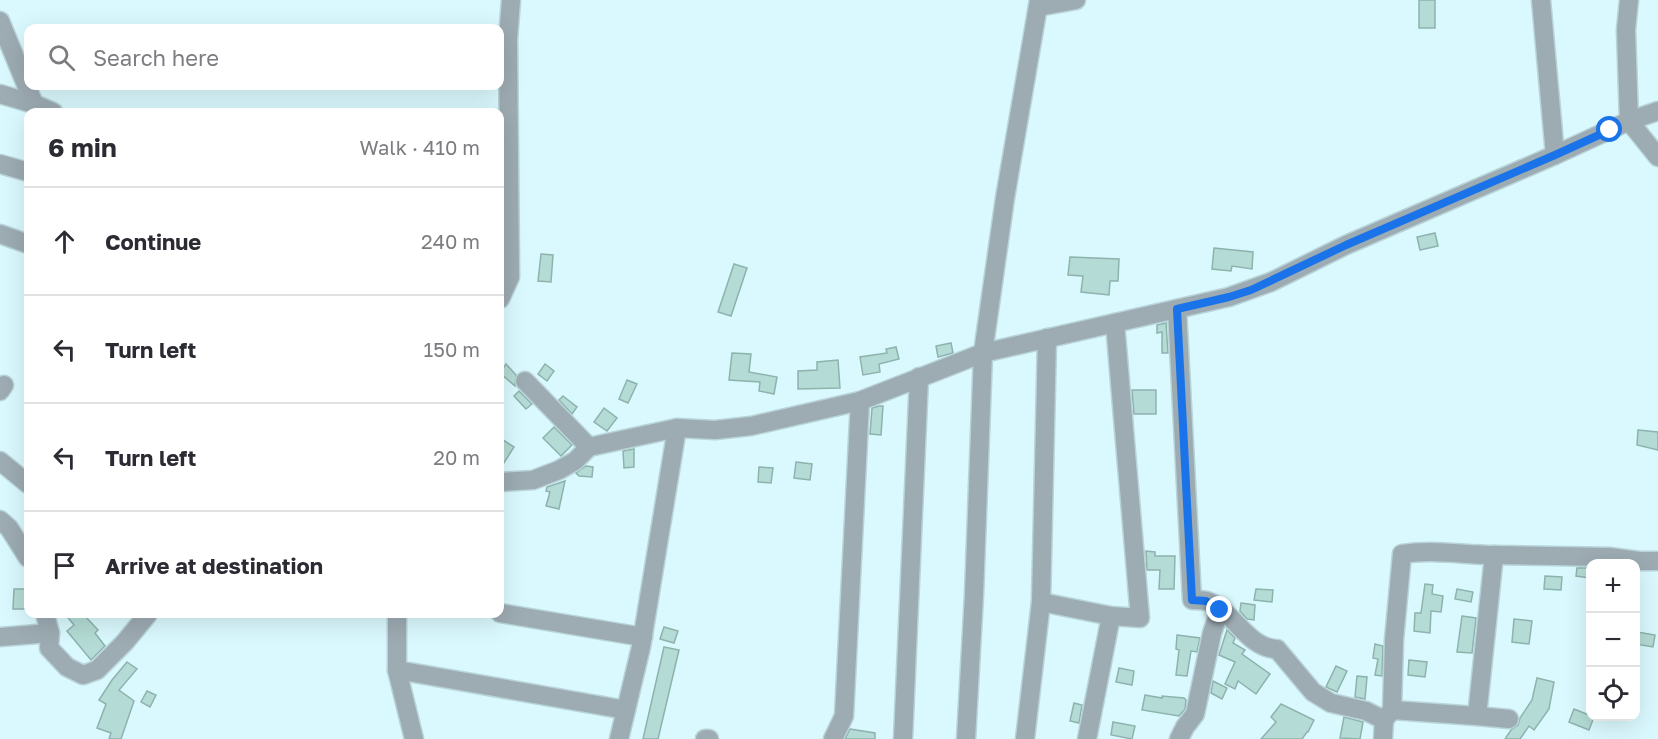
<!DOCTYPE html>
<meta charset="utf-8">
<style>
body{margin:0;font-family:"Golos Text",sans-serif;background:#f2f2f3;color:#2b2b33}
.controls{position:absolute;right:18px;bottom:18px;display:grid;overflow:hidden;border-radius:12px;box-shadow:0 6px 24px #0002}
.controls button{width:54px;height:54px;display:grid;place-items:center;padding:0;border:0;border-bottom:2px solid #e1e1e2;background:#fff;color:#2b2b33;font:30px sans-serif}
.stop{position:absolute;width:18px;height:18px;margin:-14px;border:4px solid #1a73e8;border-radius:50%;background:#fff}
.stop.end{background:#1a73e8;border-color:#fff;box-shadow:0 2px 6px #0008}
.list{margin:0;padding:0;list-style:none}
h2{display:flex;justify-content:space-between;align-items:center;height:78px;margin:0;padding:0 24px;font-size:26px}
h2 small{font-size:20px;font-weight:400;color:#7c7c81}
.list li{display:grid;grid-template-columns:39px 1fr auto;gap:18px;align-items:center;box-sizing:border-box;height:108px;padding:0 24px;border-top:2px solid #e1e1e2}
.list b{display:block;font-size:22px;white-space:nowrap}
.list em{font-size:20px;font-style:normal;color:#7c7c81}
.icon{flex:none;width:33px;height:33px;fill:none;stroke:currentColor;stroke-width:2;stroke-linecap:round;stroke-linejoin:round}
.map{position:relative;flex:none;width:1658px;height:739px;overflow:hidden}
.search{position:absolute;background:#fff;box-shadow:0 6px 24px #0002;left:24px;top:24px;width:480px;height:66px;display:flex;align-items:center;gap:15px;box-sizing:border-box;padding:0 21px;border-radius:12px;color:#7c7c81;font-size:22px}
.panel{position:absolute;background:#fff;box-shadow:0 6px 24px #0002;left:24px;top:108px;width:480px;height:510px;border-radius:12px}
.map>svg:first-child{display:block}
</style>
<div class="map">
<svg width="1658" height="739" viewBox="0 0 1658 739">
<rect width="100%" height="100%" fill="#daf9fe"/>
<g fill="#b4dbd5" stroke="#8db3ad" stroke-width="1.5">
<rect x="1419" y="0" width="16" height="28"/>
<path d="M1435 233 1438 246 1420 250 1417 237Z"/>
<path d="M1214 248 1253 252 1252 269 1232 266 1231 271 1212 269Z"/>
<path d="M541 254 553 255 551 282 538 281Z"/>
<path d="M1070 257 1119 259 1118 281H1110L1109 295 1081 292 1083 276 1068 275Z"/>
<path d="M734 264 747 268 731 316 718 312Z"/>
<path d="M1166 323 1168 353H1162V332L1157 333V325Z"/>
<path d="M951 343 953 353 938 357 936 346Z"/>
<path d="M896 347 899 359 879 364 880 372 863 375 860 357 887 353 886 349Z"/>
<path d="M732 353 751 354 749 372 777 377 774 394 759 391 760 382 729 380Z"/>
<path d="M838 360 840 388 798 389V371L817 370V362Z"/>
<path d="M506 364 516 375 515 386 500 373Z"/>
<path d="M545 364 554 371 547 381 538 374Z"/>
<path d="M627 380 637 384 628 403 619 399Z"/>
<path d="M1132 390H1156V414H1134Z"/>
<path d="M519 391 532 404 526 409 514 396Z"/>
<path d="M563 396 577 407 572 414 559 400Z"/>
<path d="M879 406H883L881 435 870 434 872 408Z"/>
<path d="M604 408 617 418 607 431 594 422Z"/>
<path d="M554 427 572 445 561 456 543 438Z"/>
<path d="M1638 430 1658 432V450L1637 445Z"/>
<path d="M500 438 514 447 500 469Z"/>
<path d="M634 449V467L624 468 623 451Z"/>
<path d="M796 462 812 464 810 480 794 478Z"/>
<path d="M586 466 593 467 592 477 579 476 576 473Z"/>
<path d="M759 467 773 468 771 483 758 482Z"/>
<path d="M565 481 559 509 546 506 550 492 546 491 547 487Z"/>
<path d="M1146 551 1155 552V556H1175L1174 589H1159L1160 570H1147Z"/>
<path d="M1577 568H1590V578L1576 576Z"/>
<path d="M1545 576 1562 577 1561 590 1544 589Z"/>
<path d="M1425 584 1433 585 1432 594 1443 596 1441 612 1431 611 1430 633 1414 631 1415 613H1421Z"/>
<path d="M14 589H28V609H13Z"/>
<path d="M1256 589 1273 590 1272 602 1254 600Z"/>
<path d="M1457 589 1473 592 1471 602 1455 599Z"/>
<path d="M1241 603 1255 605 1254 620 1247 619 1240 611Z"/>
<path d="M65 614H83L98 630 95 633 105 646 91 660 67 631 74 625Z"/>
<path d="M1462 616 1476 618 1472 653 1457 652Z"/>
<path d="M1514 619 1532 621 1529 644 1512 642Z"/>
<path d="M664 627 678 631 674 643 660 639Z"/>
<path d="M1227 630 1235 638 1233 643 1245 650 1242 654 1270 674 1256 694 1238 681 1235 689 1225 684 1235 662 1219 655Z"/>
<path d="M1637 632 1655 635 1653 647 1635 644Z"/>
<path d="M1177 635 1200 638 1197 652 1191 651 1187 676 1176 675 1179 650 1176 649Z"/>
<path d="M1375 644 1383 646 1382 676 1375 675 1378 659 1373 658Z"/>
<path d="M664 647 679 650 658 739H643Z"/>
<path d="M1409 660 1427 662 1425 677 1408 675Z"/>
<path d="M127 662 137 669 119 690 134 701 121 739H109L111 733 97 728 106 704 99 700 112 680Z"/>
<path d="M1336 666 1347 671 1337 692 1326 687Z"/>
<path d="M1119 668 1134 671 1132 685 1116 682Z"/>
<path d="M1357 676 1367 677 1365 699 1355 697Z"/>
<path d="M1537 678 1554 682 1549 709 1534 730 1529 726 1520 739H1505L1511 730 1518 725 1520 718 1532 700Z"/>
<path d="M1213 681 1227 688 1222 699 1211 693Z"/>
<path d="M147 691 156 695 150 707 141 702Z"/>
<path d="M1145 695 1162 698V696L1184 698 1186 700 1185 709 1179 716 1142 710Z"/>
<path d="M1074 703 1082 705 1079 723 1070 721Z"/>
<path d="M1281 704 1314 720 1308 732H1307L1302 739H1261L1276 722 1271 717Z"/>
<path d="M1574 709 1594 717 1589 730 1569 722Z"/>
<path d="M1344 717 1363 722 1360 739 1340 738Z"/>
<path d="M1113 722 1135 726 1132 739 1111 735Z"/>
<path d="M850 729 875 733V739H845Z"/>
</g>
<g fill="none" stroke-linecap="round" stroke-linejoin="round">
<g stroke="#b8d4d9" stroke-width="21">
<g id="minor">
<path d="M1541 0 1555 155"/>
<path d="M1629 0 1626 30 1629 121 1658 157"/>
<path d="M1038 7 1076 0"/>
<path d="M0 21 34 104"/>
<path d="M0 94 34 104 53 112"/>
<path d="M0 164 28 172"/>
<path d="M0 234 28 244"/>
<path d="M500 299 510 277 508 39 511 0"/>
<path d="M1177 309 1192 600C1196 600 1203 600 1207 601 1233 610 1248 649 1277 649L1313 692 1331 703 1366 711 1384 720 1383 739"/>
<path d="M525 381 589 447"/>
<path d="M0 391 4 385"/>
<path d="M0 461 28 484"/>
<path d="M500 482 533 480 559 470 575 461 589 447 677 428 715 430 751 426 860 401 983 353 1229 297 1271 282 1346 245 1555 155 1629 121 1658 111"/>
<path d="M0 520 9 528 28 558"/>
<path d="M1494 555 1609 557 1639 561H1658"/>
<path d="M1041 602 1111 616 1140 618 1115 323"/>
<path d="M500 613 643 637"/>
<path d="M45 614 50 633 49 648 67 667 83 675 97 670 125 642 148 614"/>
<path d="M397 614V670L414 739"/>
<path d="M0 637 50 633"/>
<path d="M397 670 626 710"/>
<path d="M1392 710 1477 716"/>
<path d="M1384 720 1392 710 1394 640 1402 554C1433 549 1463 555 1494 555L1477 716 1509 719"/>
<path d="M619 739 641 647 677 428"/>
<path d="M705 739H709"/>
<path d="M833 739 844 716 860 401"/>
<path d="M903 739 919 377"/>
<path d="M966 739 974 595 983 353 1005 198 1039 0"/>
<path d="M1025 739 1041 602 1047 338"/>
<path d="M1087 739 1111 616"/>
<path d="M1179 739 1185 727 1195 714 1212 633 1220 610"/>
</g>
</g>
<use href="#minor" stroke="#9dabb2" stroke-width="18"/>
</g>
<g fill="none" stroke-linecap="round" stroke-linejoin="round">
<path stroke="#1a73e8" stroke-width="8" d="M1220 610 1206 601 1192 600 1177 309 1229 297 1251 290 1346 245 1555 155 1610 130"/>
</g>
</svg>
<div class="controls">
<button>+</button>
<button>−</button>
<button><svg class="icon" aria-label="locate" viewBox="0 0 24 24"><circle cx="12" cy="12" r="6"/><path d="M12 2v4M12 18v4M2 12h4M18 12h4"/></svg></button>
</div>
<div class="stop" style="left:1610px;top:130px"></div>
<div class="stop end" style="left:1220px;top:610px"></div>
<div class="search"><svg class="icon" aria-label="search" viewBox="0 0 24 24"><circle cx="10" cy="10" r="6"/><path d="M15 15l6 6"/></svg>Search here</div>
<section class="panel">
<h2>6 min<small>Walk · 410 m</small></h2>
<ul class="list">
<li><svg class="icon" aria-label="ahead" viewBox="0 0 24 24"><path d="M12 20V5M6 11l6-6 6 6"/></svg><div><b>Continue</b></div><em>240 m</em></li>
<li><svg class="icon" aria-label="left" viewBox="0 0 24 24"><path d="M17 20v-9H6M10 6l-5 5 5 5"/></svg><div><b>Turn left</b></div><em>150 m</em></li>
<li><svg class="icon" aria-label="left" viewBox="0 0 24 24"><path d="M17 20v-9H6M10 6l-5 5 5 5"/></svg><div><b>Turn left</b></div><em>20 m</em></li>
<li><svg class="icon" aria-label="arrive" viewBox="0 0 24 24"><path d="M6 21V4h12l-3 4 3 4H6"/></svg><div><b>Arrive at destination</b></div></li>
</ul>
</section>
</div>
